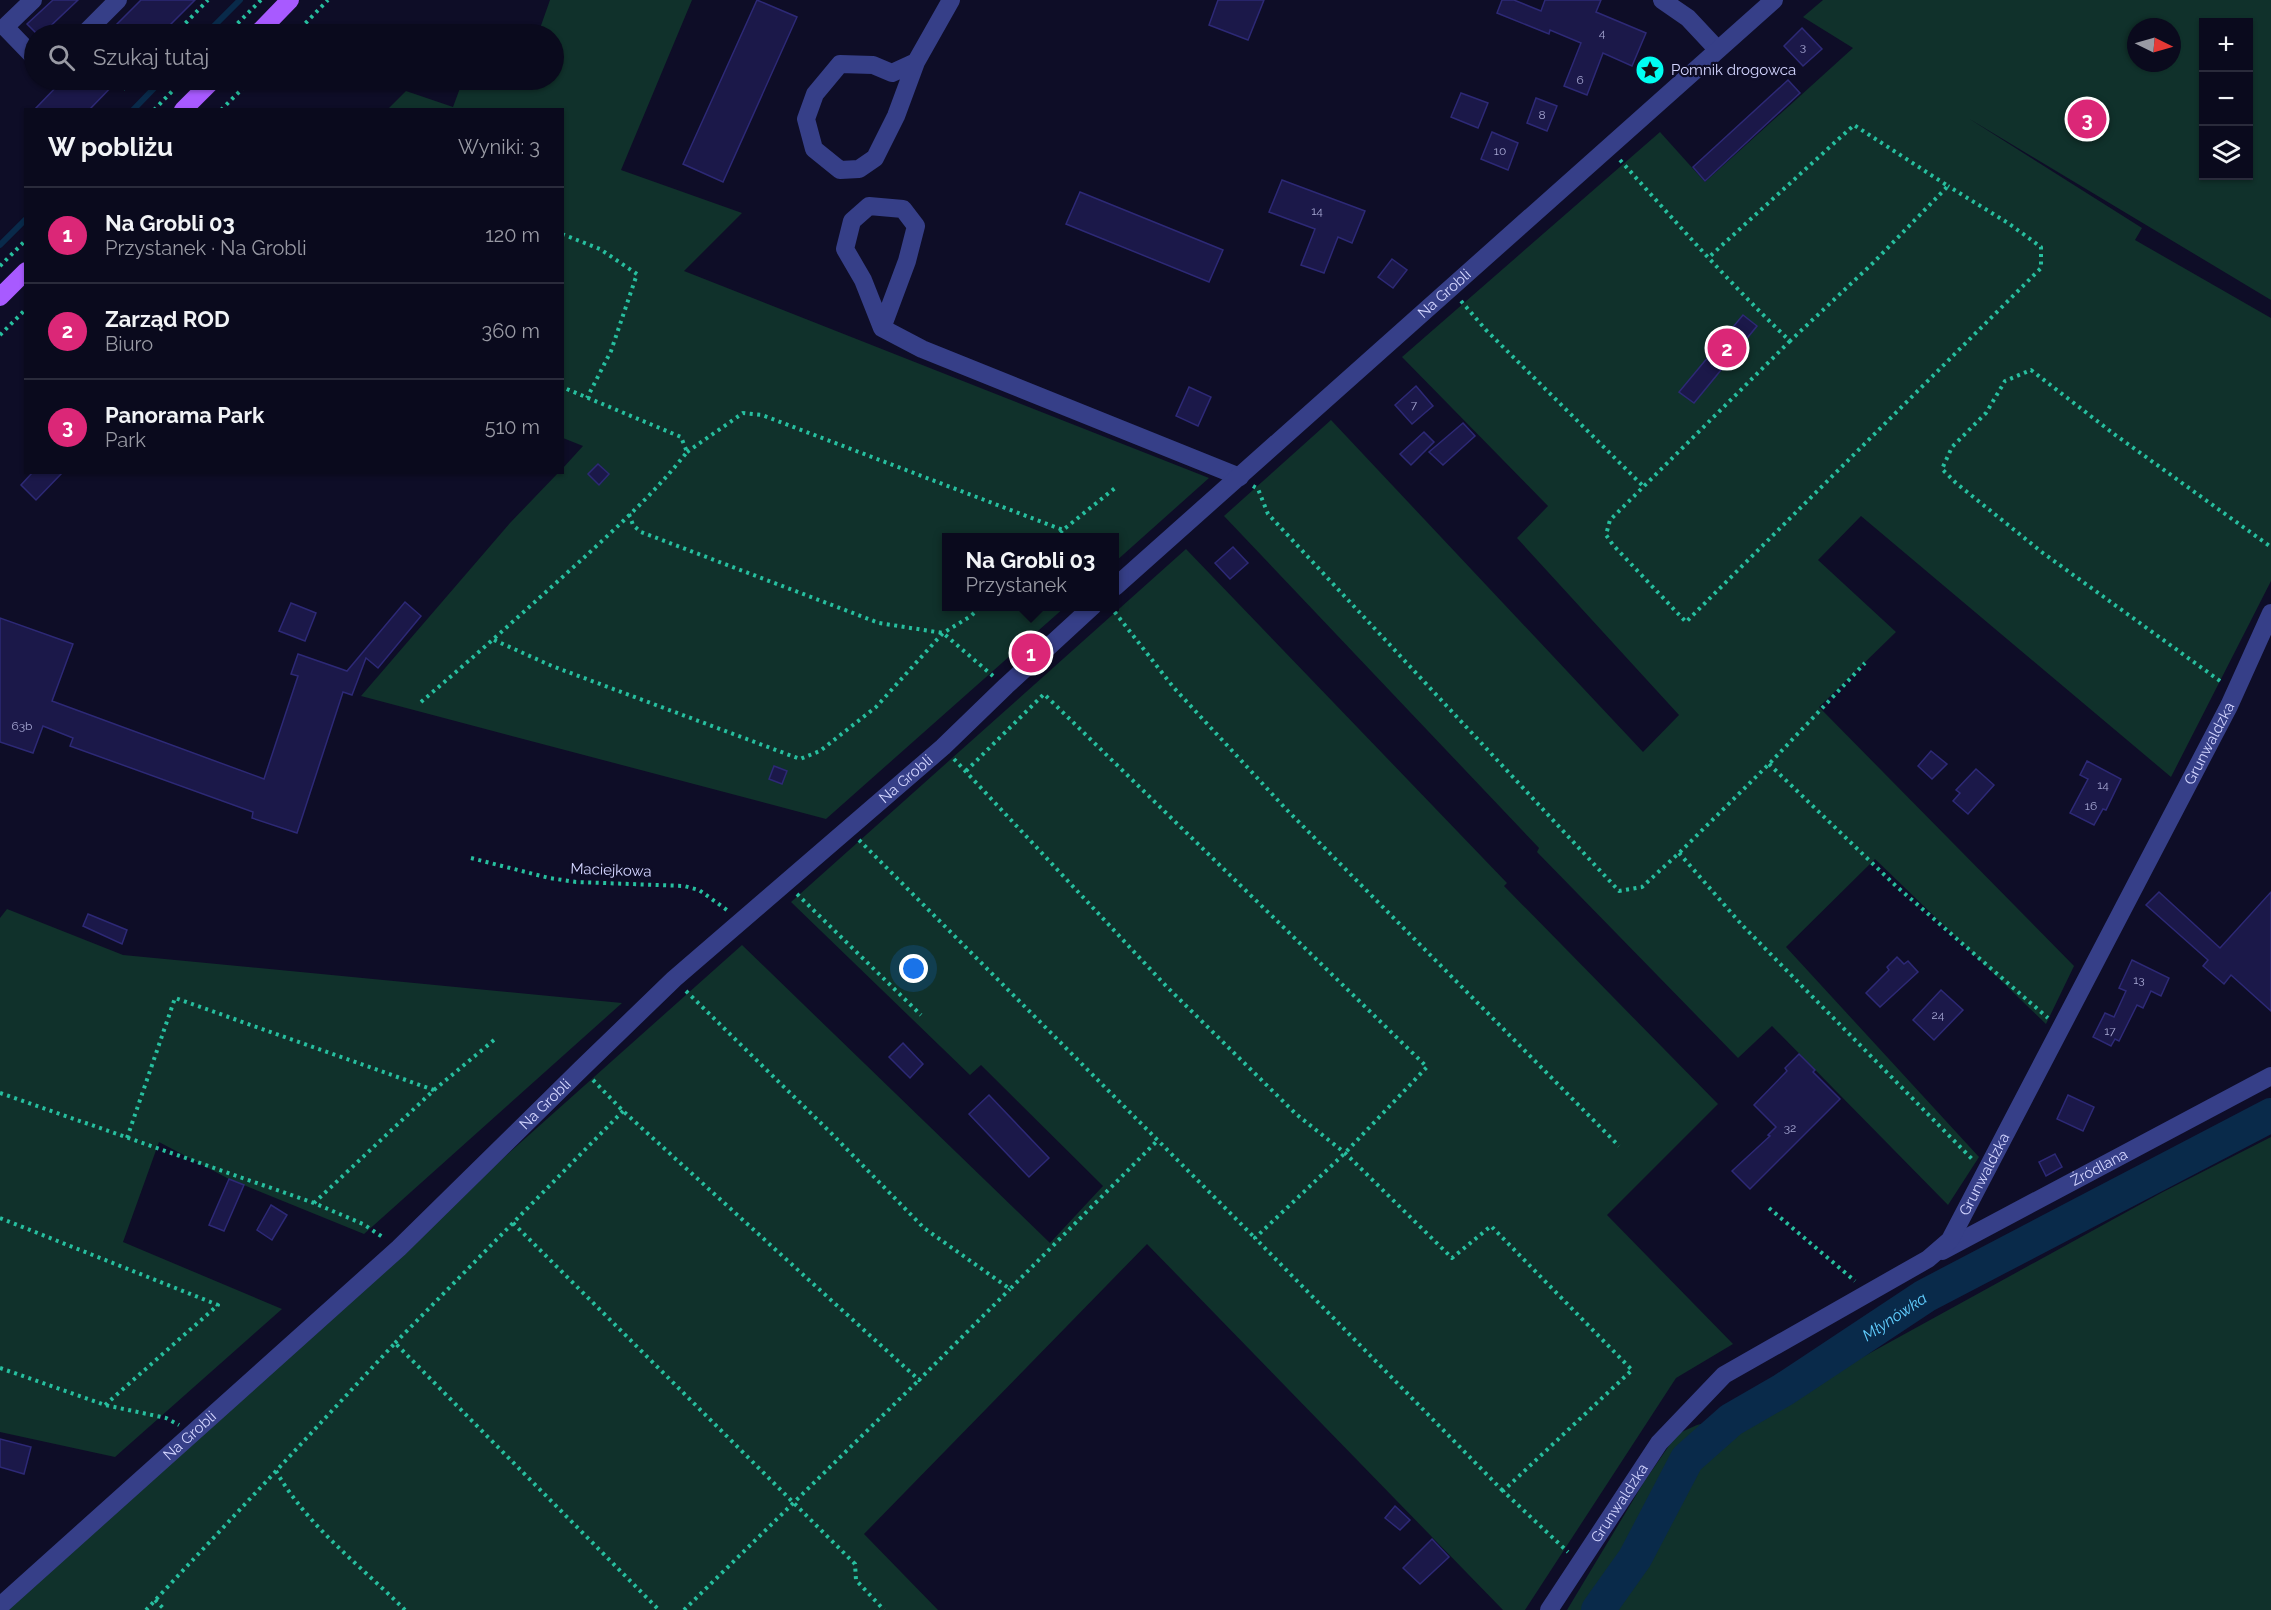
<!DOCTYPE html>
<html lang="pl">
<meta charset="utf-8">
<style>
body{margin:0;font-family:Raleway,sans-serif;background:#18182a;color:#f1f3f6}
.controls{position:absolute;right:18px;top:18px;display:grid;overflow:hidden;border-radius:0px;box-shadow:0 2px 4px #0004}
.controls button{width:54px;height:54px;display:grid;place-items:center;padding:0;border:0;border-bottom:2px solid #2a2b3b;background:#0a0a1d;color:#f1f3f6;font:30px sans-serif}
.compass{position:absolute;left:2127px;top:18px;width:54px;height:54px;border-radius:50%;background:#0a0a1d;box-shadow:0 2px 4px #0004;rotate:95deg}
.you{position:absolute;left:914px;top:969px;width:21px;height:21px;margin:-15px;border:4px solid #fff;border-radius:50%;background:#1a73e8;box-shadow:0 0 0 9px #1a73e833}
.badge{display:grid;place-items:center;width:39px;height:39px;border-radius:50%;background:#db2777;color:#fff;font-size:20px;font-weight:700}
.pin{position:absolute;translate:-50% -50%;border:3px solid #fff;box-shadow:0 2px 6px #0006}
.popup{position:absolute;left:942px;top:533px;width:177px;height:78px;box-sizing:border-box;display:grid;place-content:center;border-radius:0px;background:#0a0a1d;filter:drop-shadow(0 2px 4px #0005);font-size:20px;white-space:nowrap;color:#999aa4}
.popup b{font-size:22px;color:#f1f3f6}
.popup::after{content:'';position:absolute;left:50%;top:100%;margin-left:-12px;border:12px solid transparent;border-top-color:#0a0a1d}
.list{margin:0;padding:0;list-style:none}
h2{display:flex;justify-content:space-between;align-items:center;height:78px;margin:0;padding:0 24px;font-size:26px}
h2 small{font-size:20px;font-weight:400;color:#999aa4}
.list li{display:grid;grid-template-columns:39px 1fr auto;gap:18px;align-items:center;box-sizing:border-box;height:96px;padding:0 24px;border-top:2px solid #2a2b3b}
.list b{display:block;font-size:22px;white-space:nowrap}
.list p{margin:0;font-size:20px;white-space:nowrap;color:#999aa4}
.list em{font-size:20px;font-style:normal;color:#999aa4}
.icon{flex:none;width:33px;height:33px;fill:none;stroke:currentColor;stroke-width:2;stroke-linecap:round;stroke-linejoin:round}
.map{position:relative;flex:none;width:2271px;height:1610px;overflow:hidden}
.search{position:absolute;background:#0a0a1d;box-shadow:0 2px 4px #0004;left:24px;top:24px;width:540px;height:66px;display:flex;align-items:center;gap:15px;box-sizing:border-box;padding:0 21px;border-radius:33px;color:#999aa4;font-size:22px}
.panel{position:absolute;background:#0a0a1d;box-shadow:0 2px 4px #0004;left:24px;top:108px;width:540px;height:366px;border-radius:0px}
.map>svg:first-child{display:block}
</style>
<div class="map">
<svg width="2271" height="1610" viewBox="0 0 2271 1610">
<rect width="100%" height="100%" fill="#0e0d27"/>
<g fill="#10312b" fill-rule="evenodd">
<path d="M550 0H692L621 170 742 213 684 271 1209 478 1115 562V538H947V606L1065 607 826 819 361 696 510 523 558 473 562 472 563 468 583 446 563 438 562 110 388 109 406 91 453 107 463 80H554V34H538Z"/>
<path d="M1823 0H2271V300L1968 118 2142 228 2135 240 2271 318V581L2171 777 1861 516 1818 560 1896 632 1819 707 2074 966 2046 1024 1875 859 1786 947 1979 1157 1948 1205 1772 1026 1738 1058 1537 852 1539 848 1224 516 1331 420 1643 752 1679 715 1517 538 1548 506 1402 357 1660 132 1705 182 1853 48 1803 17ZM2204 22H2248V176H2204ZM2136 27H2172V63H2136Z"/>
<path d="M1186 549 1507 883 1504 886 1718 1104 1607 1215 1733 1344 1676 1378 1525 1610H1503L1147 1244 864 1534 938 1610H0V1607L742 945 1050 1243 1103 1186 981 1065 970 1075 791 902Z"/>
<path d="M7 909 123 955 622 1003 364 1234 229 1179 159 1142 123 1242 282 1309 115 1457 0 1432V918Z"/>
<path d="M2271 1137V1610H1567L1644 1482 1677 1434 1697 1425 1781 1402 2161 1193Z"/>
</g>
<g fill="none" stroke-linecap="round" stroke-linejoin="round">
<g stroke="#092a4a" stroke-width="6">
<path d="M206 34 240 0"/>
<path d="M133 110 162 80"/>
<path d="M0 245 26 219"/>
</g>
<path stroke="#092a4a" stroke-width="34" id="s1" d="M1598 1610 1635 1558 1687 1459 1731 1420 1783 1390 1925 1296 2271 1115"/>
</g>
<g fill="#1b1849" stroke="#2d2976" stroke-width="1.5">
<path d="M53 0H78L42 34H37L27 24Z"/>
<path d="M141 0H195L161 34H107Z"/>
<path d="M757 0 797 17 723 182 683 164Z"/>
<path d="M1218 0H1264L1248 40 1209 25Z"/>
<path d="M1502 0H1514L1541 11 1545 0H1601L1596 12 1646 33 1632 66 1603 53 1587 95 1564 86 1581 43 1550 30 1549 34 1497 13Z"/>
<path d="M1802 28 1822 49 1803 66 1784 46Z"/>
<path d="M63 80H118L89 110H34Z"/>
<path d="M1788 80 1800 93 1705 181 1693 167Z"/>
<path d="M1461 93 1488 103 1478 128 1451 117Z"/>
<path d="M1536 98 1557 106 1547 131 1527 123Z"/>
<path d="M1492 132 1518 143 1508 170 1481 159Z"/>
<path d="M1282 180 1365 211 1352 243 1338 237 1324 273 1301 265 1315 229 1269 212Z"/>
<path d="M1080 192 1223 250 1209 282 1066 224Z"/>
<path d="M1392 259 1407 270 1393 288 1378 277Z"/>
<path d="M1743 315 1757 326 1694 403 1679 392Z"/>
<path d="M1416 386 1433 406 1412 424 1395 405Z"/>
<path d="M1189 387 1211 397 1198 426 1176 416Z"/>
<path d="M1463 423 1475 436 1443 465 1429 452Z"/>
<path d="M1424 432 1434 442 1411 465 1400 454Z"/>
<path d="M598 464 609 474 599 485 588 474Z"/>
<path d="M33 472H63L36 500 21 485Z"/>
<path d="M1233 547 1248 563 1230 579 1215 563Z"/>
<path d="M405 602 421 616 378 668 366 658 352 695 343 692 297 833 252 818 253 812 70 746 73 738 43 726 33 753 0 742V618L73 644 52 701 264 779 298 676 291 674 298 654 347 671Z"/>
<path d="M291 603 316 613 305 641 279 631Z"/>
<path d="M1931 751 1947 764 1932 779 1918 766Z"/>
<path d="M2087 761 2121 779 2106 810 2103 809 2094 825 2070 813 2088 779 2080 775Z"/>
<path d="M774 766 787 771 782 784 769 779Z"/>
<path d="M1976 769 1994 785 1968 814 1953 801 1960 793 1956 790Z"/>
<path d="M2159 892 2220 948 2271 892V1011L2231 975 2224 984 2203 966 2208 960 2146 905Z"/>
<path d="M88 914 127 930 122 944 83 926Z"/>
<path d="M1897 957 1904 964 1908 961 1918 972 1880 1007 1866 993 1889 970 1887 967Z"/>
<path d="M2132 960 2169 978 2161 996 2151 991 2143 1008 2137 1005 2119 1041 2115 1039 2111 1046 2093 1037 2105 1013 2114 1017 2126 991 2119 988Z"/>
<path d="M1941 990 1963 1010 1934 1040 1913 1020Z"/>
<path d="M903 1043 923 1064 910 1078 889 1057Z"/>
<path d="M1799 1054 1815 1070 1813 1072 1840 1099 1750 1189 1732 1171 1770 1136 1768 1135 1776 1127 1754 1105 1787 1071 1785 1068Z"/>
<path d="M989 1095 1049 1158 1029 1177 969 1114Z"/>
<path d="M2068 1095 2094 1107 2083 1131 2057 1119Z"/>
<path d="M2055 1154 2062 1167 2046 1176 2039 1162Z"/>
<path d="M229 1179 244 1185 224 1231 209 1225Z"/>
<path d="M271 1205 287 1215 272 1240 257 1230Z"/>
<path d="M0 1439 31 1447 24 1474 0 1467Z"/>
<path d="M1395 1506 1410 1520 1400 1530 1385 1518Z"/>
<path d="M1432 1539 1449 1557 1420 1584 1403 1568Z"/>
</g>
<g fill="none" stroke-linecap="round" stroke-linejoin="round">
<g stroke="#27bf9f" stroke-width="4" stroke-dasharray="3 4.5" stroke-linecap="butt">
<path d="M175 34 208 0"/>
<path d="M227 34 261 0"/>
<path d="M295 34 328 0"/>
<path d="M123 89 132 80"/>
<path d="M154 110 183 80"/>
<path d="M221 110 251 80"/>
<path d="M1620 160C1676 222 1730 284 1790 341L1873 263 1948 186 1854 125 1708 258"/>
<path d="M562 234 600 249 637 274 611 351 587 398"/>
<path d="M0 266 26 240"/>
<path d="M1461 301 1486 330 1644 487"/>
<path d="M0 335 26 309"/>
<path d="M1790 341 1610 520 1606 535 1613 545 1686 622 2041 268V247L2008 223 1948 186"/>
<path d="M687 452 743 413 762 415 1063 530 1115 488"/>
<path d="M1253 486 1258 489 1268 514 1619 891 1642 887 1679 853 1769 764 1865 663"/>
<path d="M629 514 633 525 641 532 879 623 943 633 993 676"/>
<path d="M1055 538 1063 530"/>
<path d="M1110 606 1174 688 1286 809 1619 1146"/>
<path d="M494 640 552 666 800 759 820 751 876 707 943 633 971 616 981 606"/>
<path d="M2220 681 2043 553 1956 483 1942 469 1952 447 1986 413 2005 381 2031 370 2114 434 2271 547"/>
<path d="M421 702C474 657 526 610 578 563 616 528 655 493 687 452L681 437 562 387"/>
<path d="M954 759 1166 986 1296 1114 1345 1153 1452 1258 1491 1226 1632 1370 1503 1491 1568 1552"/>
<path d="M1769 764 1896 886 2048 1018"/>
<path d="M966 771 1044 694 1427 1067 1345 1153 1255 1238 1503 1491"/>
<path d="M859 840 1255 1238"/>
<path d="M1679 853 1742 925 1973 1160"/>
<path d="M471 858 549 878 576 882 684 886 699 890 727 910"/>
<path d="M797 894 921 1015"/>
<path d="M686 991 831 1133 924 1228 1010 1289 1157 1141"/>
<path d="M593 1080 623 1111 919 1380 1010 1289"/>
<path d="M434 1090 494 1040"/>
<path d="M0 1093 314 1203 363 1224 384 1238"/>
<path d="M127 1138 175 998 434 1090 314 1203"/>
<path d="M1769 1208 1855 1281"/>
<path d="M0 1218 218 1305 105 1405"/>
<path d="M513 1223 855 1564 856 1580 884 1610"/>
<path d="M395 1343 623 1111"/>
<path d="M0 1368 105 1405 166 1418 179 1425"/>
<path d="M155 1600 165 1610"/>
<path d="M146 1610 276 1471"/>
<path d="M405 1610C361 1566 307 1526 276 1471L395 1343 659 1610"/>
<path d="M684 1610 919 1380"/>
</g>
<g stroke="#363f88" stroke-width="18">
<path d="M33 0 5 27 34 57"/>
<path d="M1662 0 1688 18 1717 49"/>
<path d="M84 34 118 0"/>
<path d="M916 62 892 73 873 65 840 64 815 94 806 119 814 149 840 170 859 169 875 158 896 116 916 62 951 0"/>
<path d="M882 328 907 261 916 226 903 209 869 206 852 221 845 249 863 280 882 328 922 349 1240 477"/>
<path id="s2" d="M1115 587 1774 0"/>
<path id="s3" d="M1942 1251 2271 1076"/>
<path id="s4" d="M0 1606 399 1248 581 1069 674 979 943 747 1006 686 1093 606"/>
<path id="s5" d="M1549 1610 1659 1443 1724 1375 1928 1259 1950 1240 2229 706 2271 613"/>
</g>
<g stroke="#a85aff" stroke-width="18">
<path d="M257 34 290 0"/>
<path d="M183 110 213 80"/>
<path d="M0 297 26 271"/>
</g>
</g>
<defs>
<g id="sight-disc" transform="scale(1.5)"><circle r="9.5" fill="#00fef1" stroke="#0e0d27"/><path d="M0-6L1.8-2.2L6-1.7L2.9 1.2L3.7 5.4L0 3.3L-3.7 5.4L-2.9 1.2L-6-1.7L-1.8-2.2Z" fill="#111"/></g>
</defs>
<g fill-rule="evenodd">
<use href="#sight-disc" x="1650" y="70"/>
</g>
<g text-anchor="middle" stroke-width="4.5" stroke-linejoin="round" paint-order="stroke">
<g font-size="12" fill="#a5a6d2">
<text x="1602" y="37">4</text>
<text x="1803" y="51">3</text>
<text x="1580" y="84">6</text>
<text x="1542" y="119">8</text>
<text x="1500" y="155">10</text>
<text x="1317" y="215">14</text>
<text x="1414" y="409">7</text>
<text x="22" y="730">63b</text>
<text x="2103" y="789">14</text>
<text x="2091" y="810">16</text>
<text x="2139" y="984">13</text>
<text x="1938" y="1019">24</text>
<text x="2110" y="1035">17</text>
<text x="1790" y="1132">32</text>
</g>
<g font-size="15" fill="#d3d5ff" stroke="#0e0d27" text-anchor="start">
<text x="1671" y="75">Pomnik drogowca</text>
</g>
<g font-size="15" fill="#d3d5ff" stroke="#0e0d27">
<text dy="5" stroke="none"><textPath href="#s2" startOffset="441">Na Grobli</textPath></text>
<text dy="5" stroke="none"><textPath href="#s5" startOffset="1118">Grunwaldzka</textPath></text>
<text dy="5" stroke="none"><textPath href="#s4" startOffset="1227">Na Grobli</textPath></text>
<text transform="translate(611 870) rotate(2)" y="5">Maciejkowa</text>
<text dy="5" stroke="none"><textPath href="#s4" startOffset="741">Na Grobli</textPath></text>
<text dy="5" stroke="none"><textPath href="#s3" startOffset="178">Źródlana</textPath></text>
<text dy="5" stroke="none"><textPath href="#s5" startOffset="632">Grunwaldzka</textPath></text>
<text dy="5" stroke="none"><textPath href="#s4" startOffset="255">Na Grobli</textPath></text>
<text dy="5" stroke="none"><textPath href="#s5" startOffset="128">Grunwaldzka</textPath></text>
</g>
<g font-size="16" font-style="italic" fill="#61ceff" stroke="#0e0d27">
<text dy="6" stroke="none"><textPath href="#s1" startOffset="428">Młynówka</textPath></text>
</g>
</g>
</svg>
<div class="controls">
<button>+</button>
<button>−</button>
<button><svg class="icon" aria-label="layers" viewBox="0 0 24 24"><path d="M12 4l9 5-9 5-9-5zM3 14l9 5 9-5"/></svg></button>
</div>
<svg class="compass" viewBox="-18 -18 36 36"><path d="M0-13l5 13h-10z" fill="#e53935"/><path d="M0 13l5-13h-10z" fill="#999aa4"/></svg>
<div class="you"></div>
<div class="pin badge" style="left:1031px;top:653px">1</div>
<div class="popup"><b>Na Grobli 03</b>Przystanek</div>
<div class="pin badge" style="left:1727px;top:348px">2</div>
<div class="pin badge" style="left:2087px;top:119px">3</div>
<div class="search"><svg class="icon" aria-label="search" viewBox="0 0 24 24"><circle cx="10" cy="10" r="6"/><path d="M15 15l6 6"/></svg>Szukaj tutaj</div>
<section class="panel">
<h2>W pobliżu<small>Wyniki: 3</small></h2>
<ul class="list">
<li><span class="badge">1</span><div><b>Na Grobli 03</b><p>Przystanek · Na Grobli</p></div><em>120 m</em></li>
<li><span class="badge">2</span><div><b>Zarząd ROD</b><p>Biuro</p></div><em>360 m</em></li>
<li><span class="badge">3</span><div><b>Panorama Park</b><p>Park</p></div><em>510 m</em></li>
</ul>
</section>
</div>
